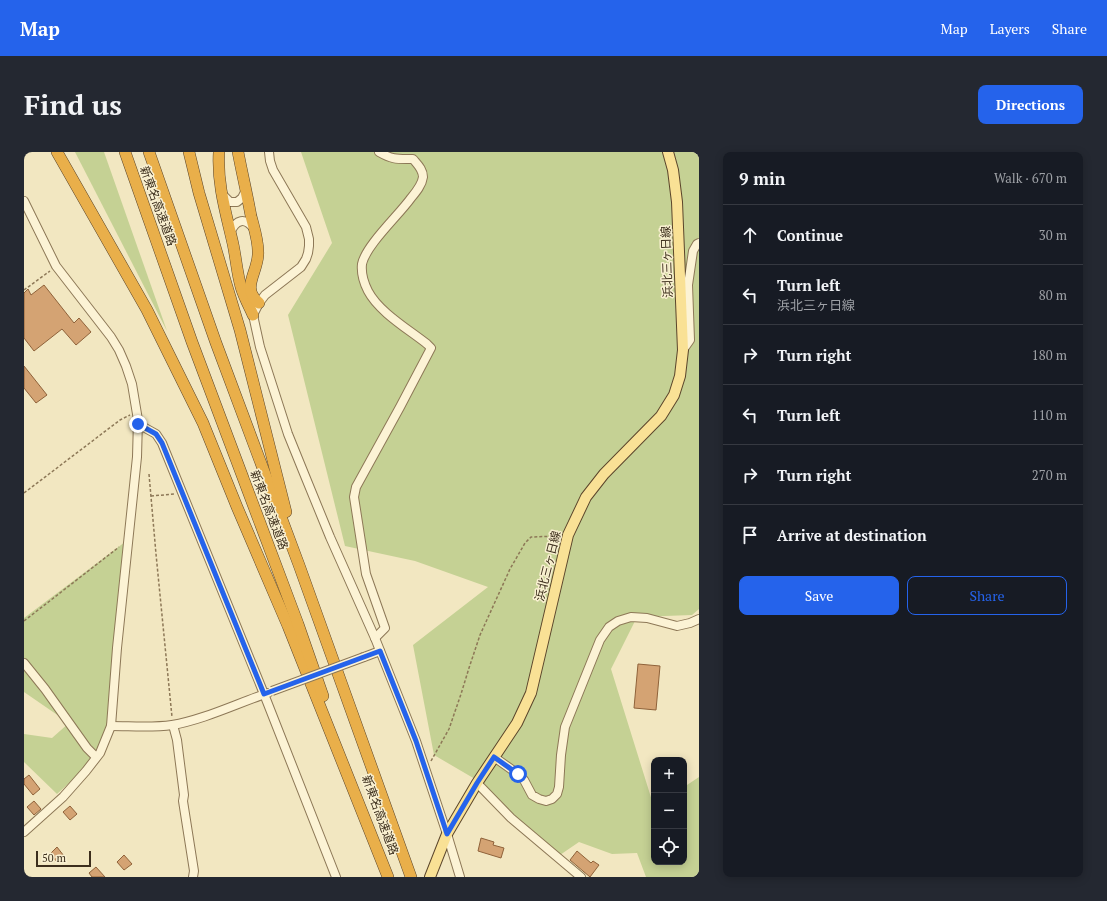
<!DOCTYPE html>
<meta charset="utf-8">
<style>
body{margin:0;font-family:"PT Serif","Noto Sans JP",serif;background:#242831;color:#f1f3f6}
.controls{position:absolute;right:12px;bottom:12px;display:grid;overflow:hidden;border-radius:8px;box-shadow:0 2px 10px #0003}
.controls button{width:36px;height:36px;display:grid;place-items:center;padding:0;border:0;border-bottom:1px solid #363941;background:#171b24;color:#f1f3f6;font:20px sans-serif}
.scale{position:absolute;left:12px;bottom:10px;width:55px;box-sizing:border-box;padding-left:4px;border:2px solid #3c2e1c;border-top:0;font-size:11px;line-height:14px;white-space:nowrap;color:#3c2e1c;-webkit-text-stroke:3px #f9f0d1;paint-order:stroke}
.stop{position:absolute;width:12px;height:12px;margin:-9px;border:3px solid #2563eb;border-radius:50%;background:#fff}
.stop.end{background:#2563eb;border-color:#fff;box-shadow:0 1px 4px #0008}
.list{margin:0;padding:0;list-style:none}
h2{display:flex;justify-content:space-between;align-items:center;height:52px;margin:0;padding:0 16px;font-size:17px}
h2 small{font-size:13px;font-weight:400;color:#9ea1a6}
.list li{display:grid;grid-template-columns:26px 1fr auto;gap:12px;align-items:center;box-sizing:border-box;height:60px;padding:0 16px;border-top:1px solid #363941}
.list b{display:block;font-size:15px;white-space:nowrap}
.list p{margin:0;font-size:13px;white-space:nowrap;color:#9ea1a6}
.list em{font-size:13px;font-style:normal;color:#9ea1a6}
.actions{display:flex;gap:8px;padding:12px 16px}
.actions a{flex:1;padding:9px 0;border:1px solid #2563eb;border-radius:8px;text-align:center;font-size:14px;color:#2563eb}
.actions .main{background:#2563eb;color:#fff}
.icon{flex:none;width:22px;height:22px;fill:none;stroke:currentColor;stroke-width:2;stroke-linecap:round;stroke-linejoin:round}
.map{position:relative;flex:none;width:675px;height:725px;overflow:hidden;border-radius:8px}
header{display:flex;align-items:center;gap:24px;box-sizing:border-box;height:56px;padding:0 20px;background:#2563eb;color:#fff}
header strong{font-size:19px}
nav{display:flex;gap:22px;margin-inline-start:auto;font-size:14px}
.intro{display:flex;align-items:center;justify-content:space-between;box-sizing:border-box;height:96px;padding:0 24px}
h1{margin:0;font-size:28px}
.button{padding:10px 18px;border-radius:8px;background:#2563eb;color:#fff;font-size:14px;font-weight:700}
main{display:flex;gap:24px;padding:0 24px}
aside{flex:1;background:#171b24;border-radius:8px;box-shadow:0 2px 10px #0003}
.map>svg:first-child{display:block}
</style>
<header>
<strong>Map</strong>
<nav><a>Map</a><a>Layers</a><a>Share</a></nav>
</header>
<div class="intro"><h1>Find us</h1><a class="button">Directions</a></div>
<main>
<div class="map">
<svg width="675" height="725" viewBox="0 0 675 725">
<rect width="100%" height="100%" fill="#f2e7c1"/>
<g fill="#c5d194">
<path d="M51 0H80L143 179Z"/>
<path d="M277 0H675V457L668 463 613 465 587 517 630 655V710H660V635L675 625V725H622L613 701 588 702 555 690 533 705 451 627 410 603 389 493 464 435 391 409 321 394 264 163 308 91Z"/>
<path d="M101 390 87 571 69 609 33 642 0 610V582L28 586 45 571 0 540V466Z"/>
</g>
<g fill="#d4a373" stroke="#8f623a">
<path d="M20 133 50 171 55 166 67 180 52 193 38 177 10 199 0 186V141L4 137 7 143Z"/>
<path d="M0 214 23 243 12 251 0 236Z"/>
<path d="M614 512 636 514 632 558 610 556Z"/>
<path d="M5 623 16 637 9 643 0 632V627Z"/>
<path d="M10 649 17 657 10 663 3 655Z"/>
<path d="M46 654 53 662 46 668 39 660Z"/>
<path d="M457 686 470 690 469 693 480 696 477 706 454 699Z"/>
<path d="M33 695 40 704 33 710 26 702Z"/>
<path d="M553 699 567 711 569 709 575 713 566 725 546 708Z"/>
<path d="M100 703 108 712 100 718 93 710Z"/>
<path d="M72 715 81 725H68L65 721Z"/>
</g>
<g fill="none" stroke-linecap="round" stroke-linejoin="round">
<g stroke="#8d7857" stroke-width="10">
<g id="minor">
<path d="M245 0 246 9 249 18 282 75 285 87V94L284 101 282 107 277 115 241 143 235 151 229 163 236 195 264 282 279 319 306 385 351 486 392 589 423 682 436 725"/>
<path d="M197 41 206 50H213L218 46 222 38"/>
<path d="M0 49 32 114 87 185 95 198 102 214 108 232 114 268 113 305 93 496 87 574 76 601 62 619 39 645 0 680"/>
<path d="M206 81C212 67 221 65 230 77"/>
<path d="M659 198 666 188 664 133 669 99 673 92 675 91"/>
<path d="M114 272 132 282 138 291 240 542 312 725"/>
<path d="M351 486 361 476 342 422 330 345 332 335 376 255 407 196 403 192C384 177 355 160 344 139 340 131 337 121 338 112 342 93 375 63 387 46 392 40 398 33 399 25 399 17 393 12 389 7 373 7 369 8 355 0"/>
<path d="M340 505 356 499"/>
<path d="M0 511 21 537 63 596 72 605"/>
<path d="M149 573 153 588 160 643 159 649 170 719 169 725"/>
<path d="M87 574C107 574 128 576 148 573 179 568 214 551 244 541"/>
<path d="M470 605 494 622 500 628 508 643 515 647 522 649 528 647 533 642 535 635 537 603 541 575 576 488 585 475 594 469 607 465 623 466 653 474 666 471 675 467"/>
<path d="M453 631 487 666 557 725"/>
</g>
</g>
<g stroke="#5b452b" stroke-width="12">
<path id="major" d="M406 725 423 682 453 631 493 571 507 541 544 383 562 345 580 322 637 264 650 243 656 224 659 198 653 50 649 18 644 0"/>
</g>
<g stroke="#5b452b" stroke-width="12">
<g id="highway">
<path d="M33 0 123 158 179 271 213 355 264 474 364 725"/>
<path d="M101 0 168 190 274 472 299 544"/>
<path d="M125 0 192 191 275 413 387 725"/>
<path d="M165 0 175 41 216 178 262 360"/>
<path d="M195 0C193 32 202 61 209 92 212 106 213 121 217 135 220 145 225 154 229 163"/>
<path d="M214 0C218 21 223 42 227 64 230 76 235 90 234 103 233 122 217 136 235 151"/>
</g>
</g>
<g stroke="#8d7857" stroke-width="1.5" stroke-dasharray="3 2" stroke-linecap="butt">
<path d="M0 138 26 119"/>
<path d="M125 322 132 402 148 565"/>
<path d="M0 341 96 268 106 263"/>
<path d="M127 344 151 342"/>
<path d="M0 469 95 395"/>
<path d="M407 609 425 577 437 542 445 516 456 483 486 417 501 391 507 385 535 384"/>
</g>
<use href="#minor" stroke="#fcf3d5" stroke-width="8"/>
<use href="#major" stroke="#f9e195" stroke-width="10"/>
<use href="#highway" stroke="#e9af4a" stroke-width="11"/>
<g stroke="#8d7857" stroke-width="10" stroke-linecap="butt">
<path id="minor-bridge" d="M248 539 340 505"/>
</g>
<use href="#minor-bridge" stroke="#fcf3d5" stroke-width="8"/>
</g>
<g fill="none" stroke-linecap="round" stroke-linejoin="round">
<path stroke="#2563eb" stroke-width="5" d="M114 272 132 282 138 291 240 542 356 499 392 589 423 682 453 631 470 605 494 622"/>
</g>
<g text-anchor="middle" stroke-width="3" stroke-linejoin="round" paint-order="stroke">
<g font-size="12" fill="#3c2e1c" stroke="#f9f0d1">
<text transform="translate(134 54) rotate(70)" y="4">新東名高速道路</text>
<text transform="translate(643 110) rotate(-92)" y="4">浜北三ヶ日線</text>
<text transform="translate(245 358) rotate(69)" y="4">新東名高速道路</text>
<text transform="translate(524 414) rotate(-76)" y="4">浜北三ヶ日線</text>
<text transform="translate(356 663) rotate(70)" y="4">新東名高速道路</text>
</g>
</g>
</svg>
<div class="controls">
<button>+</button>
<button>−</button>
<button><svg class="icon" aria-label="locate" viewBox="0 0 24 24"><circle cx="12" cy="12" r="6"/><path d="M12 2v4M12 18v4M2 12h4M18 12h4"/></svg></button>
</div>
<div class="scale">50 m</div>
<div class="stop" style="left:494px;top:622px"></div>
<div class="stop end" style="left:114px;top:272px"></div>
</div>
<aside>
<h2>9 min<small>Walk · 670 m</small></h2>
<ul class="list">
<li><svg class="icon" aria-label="ahead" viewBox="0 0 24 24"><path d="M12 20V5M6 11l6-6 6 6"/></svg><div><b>Continue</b></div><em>30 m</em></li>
<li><svg class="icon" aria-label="left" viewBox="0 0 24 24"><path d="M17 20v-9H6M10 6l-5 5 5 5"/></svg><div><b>Turn left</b><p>浜北三ヶ日線</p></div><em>80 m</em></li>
<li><svg class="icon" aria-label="right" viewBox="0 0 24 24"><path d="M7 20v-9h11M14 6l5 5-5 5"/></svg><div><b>Turn right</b></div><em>180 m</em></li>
<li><svg class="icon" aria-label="left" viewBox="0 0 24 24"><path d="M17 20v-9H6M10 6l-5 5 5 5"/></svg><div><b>Turn left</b></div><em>110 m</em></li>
<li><svg class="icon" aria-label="right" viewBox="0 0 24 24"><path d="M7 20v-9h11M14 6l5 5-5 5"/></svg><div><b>Turn right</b></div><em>270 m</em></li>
<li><svg class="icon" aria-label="arrive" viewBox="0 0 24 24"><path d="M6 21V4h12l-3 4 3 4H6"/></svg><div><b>Arrive at destination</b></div></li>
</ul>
<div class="actions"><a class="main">Save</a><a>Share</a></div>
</aside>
</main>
